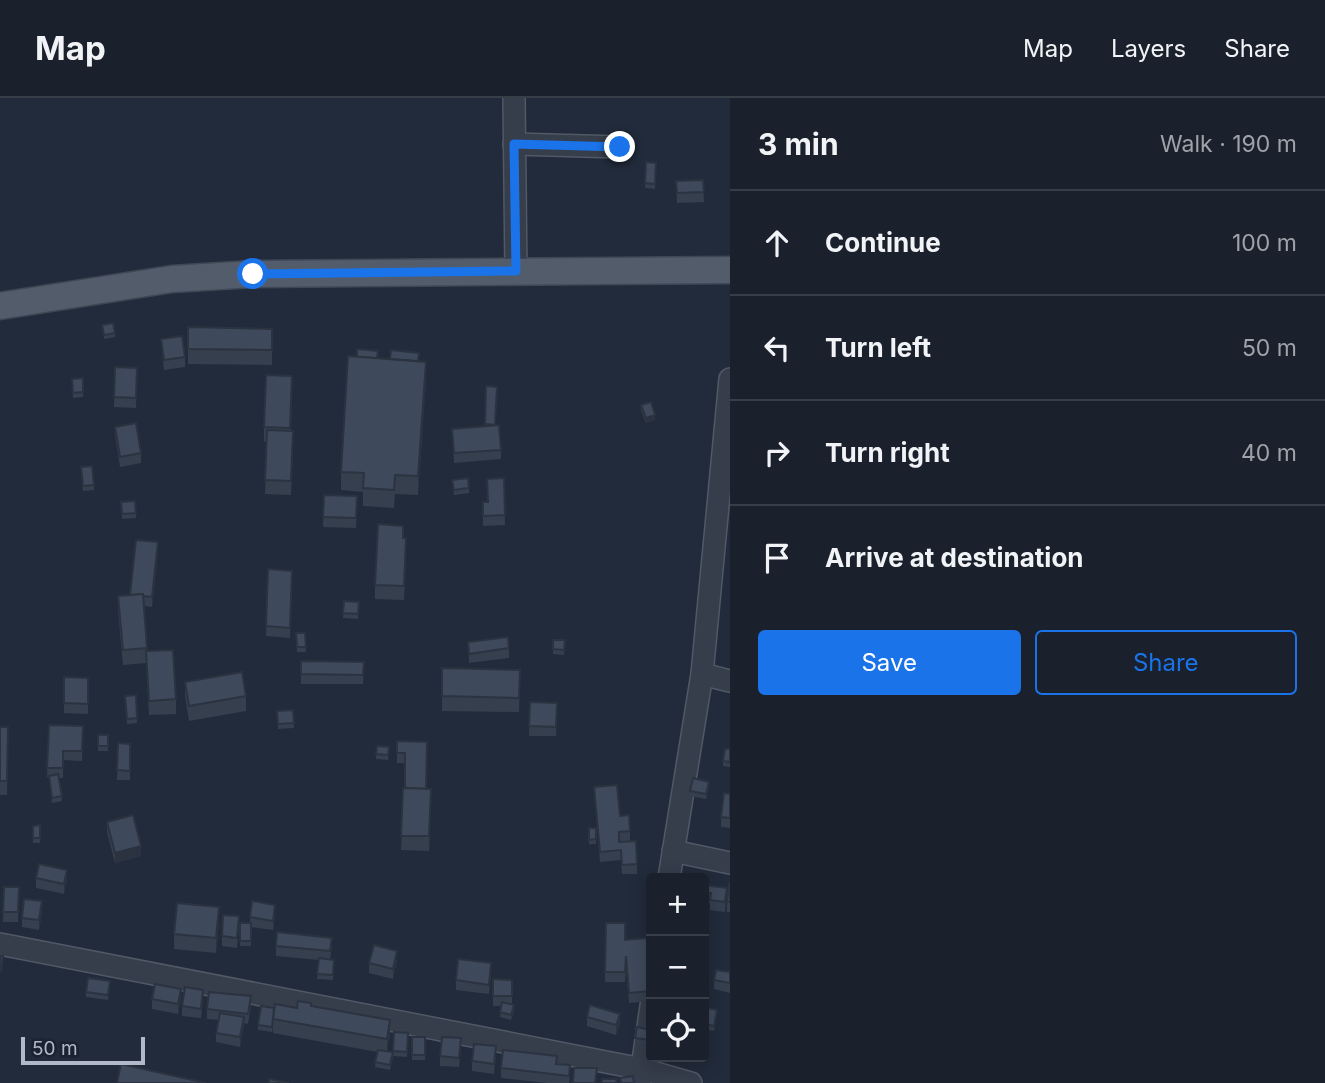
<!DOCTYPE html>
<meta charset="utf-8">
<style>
body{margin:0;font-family:Inter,sans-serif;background:#232834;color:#f1f3f6}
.controls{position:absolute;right:21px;bottom:21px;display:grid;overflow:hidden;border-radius:7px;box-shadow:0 4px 18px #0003}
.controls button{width:63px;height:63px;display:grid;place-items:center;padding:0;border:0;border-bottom:2px solid #383e48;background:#1a202c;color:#f1f3f6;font:35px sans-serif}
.scale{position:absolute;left:21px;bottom:18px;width:124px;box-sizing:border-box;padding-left:7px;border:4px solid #b1b8c7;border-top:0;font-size:19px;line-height:24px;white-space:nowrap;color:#b1b8c7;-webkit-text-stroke:5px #1b2230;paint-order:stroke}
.stop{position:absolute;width:21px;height:21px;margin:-16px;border:5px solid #1a73e8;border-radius:50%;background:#fff}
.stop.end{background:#1a73e8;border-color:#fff;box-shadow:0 2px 7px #0008}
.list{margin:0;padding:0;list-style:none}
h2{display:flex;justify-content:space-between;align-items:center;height:91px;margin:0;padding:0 28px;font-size:30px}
h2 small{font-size:23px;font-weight:400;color:#9fa3a9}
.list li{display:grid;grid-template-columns:46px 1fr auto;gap:21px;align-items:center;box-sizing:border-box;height:105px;padding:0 28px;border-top:2px solid #383e48}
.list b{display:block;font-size:26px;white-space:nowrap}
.list em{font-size:23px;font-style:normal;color:#9fa3a9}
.actions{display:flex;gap:14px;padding:21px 28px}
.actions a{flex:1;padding:16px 0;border:2px solid #1a73e8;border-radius:7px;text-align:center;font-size:24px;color:#1a73e8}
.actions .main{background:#1a73e8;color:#fff}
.icon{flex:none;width:38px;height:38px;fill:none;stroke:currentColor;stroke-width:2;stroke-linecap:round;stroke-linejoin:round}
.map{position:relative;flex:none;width:730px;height:985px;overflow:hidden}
header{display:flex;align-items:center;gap:42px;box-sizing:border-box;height:98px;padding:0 35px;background:#1a202c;border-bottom:2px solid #383e48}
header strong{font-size:33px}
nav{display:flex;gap:38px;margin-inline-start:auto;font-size:24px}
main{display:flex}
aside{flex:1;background:#1a202c}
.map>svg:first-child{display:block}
</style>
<header>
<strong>Map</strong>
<nav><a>Map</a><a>Layers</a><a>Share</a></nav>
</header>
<main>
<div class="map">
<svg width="730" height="985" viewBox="0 0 730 985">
<rect width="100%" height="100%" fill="#222b3b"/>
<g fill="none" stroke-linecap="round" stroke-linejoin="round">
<g stroke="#515866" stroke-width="24">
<g id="minor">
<path d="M514 0 516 173"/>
<path d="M514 46 620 49"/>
<path d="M702 576 730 583"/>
<path d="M673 753 730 765"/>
<path d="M669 780 702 576 730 281"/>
<path d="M0 846 642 971 691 985"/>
<path d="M640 983 651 908"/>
</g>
</g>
<g stroke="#3f4654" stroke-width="29">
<path id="major" d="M0 208 172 181 253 176 730 172"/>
</g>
<use href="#minor" stroke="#363d4b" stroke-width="21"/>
<use href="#major" stroke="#535c6b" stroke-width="26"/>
</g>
<g fill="#353f4e">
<path d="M646 64 656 65 655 91 645 90Z"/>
<path d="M703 82 704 104 677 105 676 83Z"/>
<path d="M102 227 115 235V239L104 241Z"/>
<path d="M188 229 272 231V267L188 266Z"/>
<path d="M161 241 185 259V269L164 272Z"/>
<path d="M378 260 419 263 426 282 418 397 395 396 394 410 363 408V394L341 392V374Z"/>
<path d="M115 269 137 270 136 310 114 309Z"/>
<path d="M83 280V299L73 300 72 281Z"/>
<path d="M486 288 501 352V361L454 365 452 331 485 328Z"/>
<path d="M292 293 291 333 293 347 291 397 265 396 266 344 264 343V329Z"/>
<path d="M641 307 655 322 646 325 641 312Z"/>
<path d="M115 329 141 355V365L120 369 115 338Z"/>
<path d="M81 374 94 387V392L83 393Z"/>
<path d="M504 380 505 427 483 428V404H488Z"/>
<path d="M452 382 469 390V395L454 397Z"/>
<path d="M324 397 357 398 356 430 323 429Z"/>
<path d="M135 403 136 420 122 421 121 404Z"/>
<path d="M403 440 406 455 404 502 375 501V487Z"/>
<path d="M158 454 152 509 144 508 147 553 176 601V616L149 617 146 565 123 567 118 513V498L130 497Z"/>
<path d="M268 471 292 473 290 540 266 538Z"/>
<path d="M344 503 359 504 358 521 343 520Z"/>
<path d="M296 535H305L306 554H297Z"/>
<path d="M565 542 564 557 553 556V551Z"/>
<path d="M468 544 509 550V560L469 565Z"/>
<path d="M301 563 364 564 363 586H301Z"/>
<path d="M442 570 520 572 519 614 442 613Z"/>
<path d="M64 579 88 580V616L64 615Z"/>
<path d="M185 584 246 598V613L189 623 185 598Z"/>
<path d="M136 597 137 625 127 626 125 598Z"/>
<path d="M530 604 557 605 556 638H529Z"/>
<path d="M293 612 294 630 278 631 277 613Z"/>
<path d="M49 627 83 628 82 663 63 662V680H59L62 703 52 705 49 679H47Z"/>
<path d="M0 629H8L7 697H0Z"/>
<rect x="98" y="637" width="10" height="16"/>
<path d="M397 643 427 644V691L431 705 429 753 401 752 405 665H397Z"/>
<path d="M118 645 130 646V682H117Z"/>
<path d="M377 648 389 649 388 662 376 661Z"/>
<path d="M730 651V669L723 668V663Z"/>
<path d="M594 689 620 718 630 733V743L637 766V776H622L621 762 600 764Z"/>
<path d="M709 689 706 701 690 698V693Z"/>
<path d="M730 696V730L721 729V719Z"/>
<path d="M107 724 141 758 115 765 107 734Z"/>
<path d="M40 727V745H33V728Z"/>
<rect x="589" y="730" width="7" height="16"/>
<path d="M36 780 67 782 64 796 36 790Z"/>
<path d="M730 786V814H727V804Z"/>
<path d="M704 787 727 790 725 814 710 812V805L704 804Z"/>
<path d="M4 789H19L18 824H3Z"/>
<path d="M42 813 39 832 22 829V820Z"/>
<path d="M275 817 273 832 251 829V848H240V825H250V819Z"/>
<path d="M219 823 216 855 174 851V836Z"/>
<path d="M606 825 625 842 651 893V903L629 905 626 867 625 884H605Z"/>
<path d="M239 828 237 850 222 848V838Z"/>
<path d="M276 848 332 849 330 861 334 867 333 882 317 881 319 862 276 858Z"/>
<path d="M397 862 393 881 369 875V865Z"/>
<path d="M491 874 489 896 456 892V882Z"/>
<path d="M730 874V895L714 891V882Z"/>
<path d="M493 881 512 882V907L514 912 511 922 500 919 502 908H493Z"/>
<path d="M704 881 709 892 706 910 717 917 714 933 704 931Z"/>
<path d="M110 888 108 902 86 899V894Z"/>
<path d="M152 901H181L178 916 152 911Z"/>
<path d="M203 902 201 920 182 918V908Z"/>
<path d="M251 908 248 926 244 925 240 949 216 944V935L219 922 207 921V911Z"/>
<path d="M311 908 390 937 387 953 393 959 390 972 375 969 377 954 273 935V926L272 934 258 932V927L274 910H297Z"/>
<path d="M587 919 620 925 616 937 587 928Z"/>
<path d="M651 932 650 947 635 945V940Z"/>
<path d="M394 934 408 935 407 959 393 958Z"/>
<rect x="412" y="939" width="13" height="23"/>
<path d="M461 950 459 969 440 968V958Z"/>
<path d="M496 958 494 976 472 973V963Z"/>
<path d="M557 966 570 977 569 985H547L501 980V970Z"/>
</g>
<g fill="#2b3340">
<path d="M426 264V282L418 397V378Z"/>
<path d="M655 317V322L646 325V320Z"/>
<path d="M158 444V454L152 509V499Z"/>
<path d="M141 748V758L115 765V755Z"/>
<path d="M67 772V782L64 796V786Z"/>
<path d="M42 803V813L39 832V822Z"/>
<path d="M275 807V817L273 832V823Z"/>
<path d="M219 809V823L216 855V840Z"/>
<path d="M397 853V862L393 881V871Z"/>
<path d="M709 882V892L706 912V903Z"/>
<path d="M181 891V901L178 916V906Z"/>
<path d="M620 916V925L616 937V927Z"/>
<path d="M244 919V929L240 949V939Z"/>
<path d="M390 922V937L387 955V941Z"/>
</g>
<g fill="#3e495b" stroke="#2b3340" stroke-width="2">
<path d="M646 64 656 65 655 86 645 85Z"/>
<path d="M703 82 704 94 677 95 676 83Z"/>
<path d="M113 225 115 235 104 237 102 227Z"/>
<path d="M188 229 272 231V252L188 251Z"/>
<path d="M182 238 185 259 164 262 161 241Z"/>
<path d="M357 251 378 253 377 260 357 259Z"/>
<path d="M391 252 419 255 418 263 390 261Z"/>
<path d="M348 258 426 264 418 378 395 377 394 392 363 390 364 375 341 374Z"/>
<path d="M115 269 137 270 136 300 114 299Z"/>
<path d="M266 277 292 278 290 330 264 329Z"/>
<path d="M83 280V294L73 295 72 281Z"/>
<path d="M486 288 497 289 495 327 485 326Z"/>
<path d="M651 304 655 317 646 320 641 307Z"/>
<path d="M136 325 141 355 120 359 115 329Z"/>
<path d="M499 327 501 352 454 355 452 331Z"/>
<path d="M267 332 293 333 291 383 265 382Z"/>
<path d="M92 368 94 387 83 388 81 369Z"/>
<path d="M468 380 469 390 454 392 452 382Z"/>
<path d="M504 380 505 417 483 418V404H488L487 381Z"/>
<path d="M324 397 357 398 356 420 323 419Z"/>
<path d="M135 403 136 415 122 416 121 404Z"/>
<path d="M378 426 403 428V440H406L404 488 375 487Z"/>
<path d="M136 442 158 444 152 499 143 498V496L130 497Z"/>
<path d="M268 471 292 473 290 530 266 528Z"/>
<path d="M143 496 147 550 123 552 118 498Z"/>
<path d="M344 503 359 504 358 516 343 515Z"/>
<path d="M296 535H305L306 549H297Z"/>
<path d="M508 539 509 550 469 556 468 544Z"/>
<path d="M553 542H565L564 552 553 551Z"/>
<path d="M173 552 176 601 149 603 146 553Z"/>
<path d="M301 563 364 564 363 577 301 576Z"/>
<path d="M442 570 520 572 519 600 442 598Z"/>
<path d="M242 574 246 598 189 608 185 584Z"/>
<path d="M64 579 88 580V606L64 605Z"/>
<path d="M136 597 137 620 127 621 125 598Z"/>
<path d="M530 604 557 605 556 629 529 628Z"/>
<path d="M293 612 294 625 278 626 277 613Z"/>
<path d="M49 627 83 628 82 653H63V670H47Z"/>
<path d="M0 629H8L7 683H0Z"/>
<rect x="98" y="637" width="10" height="11"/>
<path d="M397 643 427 644 426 691 405 690V655H397Z"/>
<path d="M118 645 130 646V673L117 672Z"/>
<path d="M377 648 389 649 388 657 376 656Z"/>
<path d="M725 651H730V664L723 663Z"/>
<path d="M58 676 62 698 52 700 49 678Z"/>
<path d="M693 680 709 684 706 696 690 693Z"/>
<path d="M617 687 620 718 629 717 630 733 619 734V744L636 743 637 766 622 767 621 752 600 754 594 689Z"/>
<path d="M403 690 431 691 429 738H401Z"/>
<path d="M724 695 730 696V720L721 719Z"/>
<path d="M133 717 141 748 115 755 107 724Z"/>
<path d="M40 727V740H33V728Z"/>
<path d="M589 730H596V741L589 742Z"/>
<path d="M39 766 67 772 64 786 36 780Z"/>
<path d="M729 786H730V804H727Z"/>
<path d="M704 787 727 790 725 804 710 802 711 795 704 794Z"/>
<path d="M4 789H19L18 814H3Z"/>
<path d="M24 801 42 803 39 822 22 820Z"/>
<path d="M252 803 275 807 273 823 250 819Z"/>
<path d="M177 805 219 809 216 840 174 836Z"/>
<path d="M223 817 239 818 237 840 222 838Z"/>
<rect x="240" y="825" width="11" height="18"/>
<path d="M606 825H625V842L647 840 651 893 629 895 626 858 625 874H605Z"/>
<path d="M277 834 332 840 330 853 276 848Z"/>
<path d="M374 847 397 853 393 871 369 865Z"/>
<path d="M0 858H3L1 873 0 872Z"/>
<path d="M319 860 334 862 333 877 317 876Z"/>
<path d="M458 861 491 865 489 887 456 882Z"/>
<path d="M716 872 730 874V885L714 882Z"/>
<path d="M88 880 110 883 108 897 86 894Z"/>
<path d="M493 881 512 882V898H493Z"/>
<path d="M704 881 709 882 706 903 704 902Z"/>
<path d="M155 886 181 891 178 906 152 901Z"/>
<path d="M185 889 203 892 201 911 182 908Z"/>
<path d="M209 894 251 898 248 916 207 911Z"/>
<path d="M298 903 311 905V908L390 922 387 941 273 921 275 906 297 910Z"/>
<path d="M502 904 514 907 511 917 500 914Z"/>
<path d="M590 907 620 916 616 927 587 919Z"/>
<path d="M261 908 274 910 272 929 258 927Z"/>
<path d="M704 909 717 912 714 928 704 926Z"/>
<path d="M220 915 244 919 240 939 216 935Z"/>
<path d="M637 929 651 932 650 942 635 940Z"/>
<path d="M394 934 408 935 407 954 393 953Z"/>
<rect x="412" y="939" width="13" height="18"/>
<path d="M442 939 461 940 459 960 440 958Z"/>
<path d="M474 946 496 948 494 966 472 963Z"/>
<path d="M378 952 393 954 390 967 375 964Z"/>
<path d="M503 952 557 958 556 966 570 967 569 978 501 970Z"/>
<path d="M121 966 206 985H117Z"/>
<path d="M574 970H597L595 985H573Z"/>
<path d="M633 978 634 985H621L620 980Z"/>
<path d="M269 981 289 985H269Z"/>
<path d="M602 981H617L616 985H602Z"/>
</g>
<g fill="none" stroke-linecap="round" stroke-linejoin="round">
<path stroke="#1a73e8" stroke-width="9" d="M253 176 516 173 514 46 620 49"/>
</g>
</svg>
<div class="controls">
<button>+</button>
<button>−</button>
<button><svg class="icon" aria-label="locate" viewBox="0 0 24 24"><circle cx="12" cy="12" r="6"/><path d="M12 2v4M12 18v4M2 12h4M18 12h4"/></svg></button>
</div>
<div class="scale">50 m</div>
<div class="stop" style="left:253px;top:176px"></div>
<div class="stop end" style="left:620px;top:49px"></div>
</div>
<aside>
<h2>3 min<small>Walk · 190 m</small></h2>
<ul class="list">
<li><svg class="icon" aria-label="ahead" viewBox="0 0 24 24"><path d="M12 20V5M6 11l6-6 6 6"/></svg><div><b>Continue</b></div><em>100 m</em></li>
<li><svg class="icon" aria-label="left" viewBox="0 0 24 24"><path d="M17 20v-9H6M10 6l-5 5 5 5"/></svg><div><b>Turn left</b></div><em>50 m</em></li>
<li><svg class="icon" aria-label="right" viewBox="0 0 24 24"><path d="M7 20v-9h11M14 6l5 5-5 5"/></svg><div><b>Turn right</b></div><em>40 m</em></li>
<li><svg class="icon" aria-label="arrive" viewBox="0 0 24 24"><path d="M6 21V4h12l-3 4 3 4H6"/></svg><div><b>Arrive at destination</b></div></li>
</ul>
<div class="actions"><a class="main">Save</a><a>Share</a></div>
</aside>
</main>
